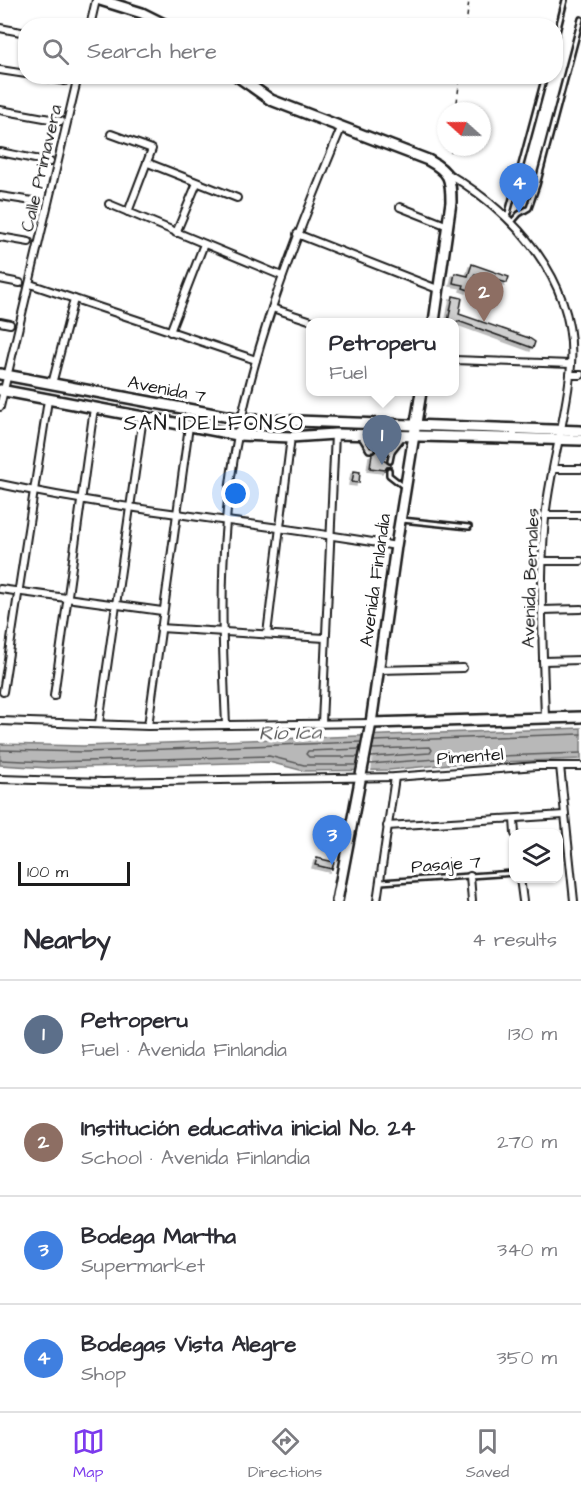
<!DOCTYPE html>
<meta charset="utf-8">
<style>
body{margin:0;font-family:"Architects Daughter",sans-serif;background:#f7f7f7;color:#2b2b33}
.controls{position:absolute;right:18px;bottom:18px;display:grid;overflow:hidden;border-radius:12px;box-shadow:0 2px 4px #0004}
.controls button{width:54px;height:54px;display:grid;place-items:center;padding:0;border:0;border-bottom:2px solid #e1e1e2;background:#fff;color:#2b2b33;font:30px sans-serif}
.compass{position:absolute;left:437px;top:102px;width:54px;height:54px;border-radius:50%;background:#fff;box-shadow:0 2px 4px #0004;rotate:291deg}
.scale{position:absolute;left:18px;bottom:15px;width:112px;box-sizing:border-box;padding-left:6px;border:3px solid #1c1c1c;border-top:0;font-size:16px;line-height:21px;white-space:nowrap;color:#1c1c1c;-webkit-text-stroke:4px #fff;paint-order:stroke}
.you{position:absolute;left:236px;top:494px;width:21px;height:21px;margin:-15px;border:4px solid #fff;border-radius:50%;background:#1a73e8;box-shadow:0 0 0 9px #1a73e833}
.badge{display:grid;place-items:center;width:39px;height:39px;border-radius:50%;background:#7c3aed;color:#fff;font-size:20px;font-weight:700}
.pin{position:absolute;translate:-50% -50px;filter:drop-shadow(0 2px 3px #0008)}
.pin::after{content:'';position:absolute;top:32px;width:21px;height:18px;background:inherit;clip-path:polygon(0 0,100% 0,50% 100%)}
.popup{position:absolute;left:306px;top:318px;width:153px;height:78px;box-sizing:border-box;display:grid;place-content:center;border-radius:12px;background:#fff;filter:drop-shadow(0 2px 4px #0005);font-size:20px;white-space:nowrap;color:#7c7c81}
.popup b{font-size:22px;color:#2b2b33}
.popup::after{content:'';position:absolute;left:50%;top:100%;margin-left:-12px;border:12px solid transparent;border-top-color:#fff}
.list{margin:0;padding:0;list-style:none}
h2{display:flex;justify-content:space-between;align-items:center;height:78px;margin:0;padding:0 24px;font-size:26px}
h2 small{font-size:20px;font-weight:400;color:#7c7c81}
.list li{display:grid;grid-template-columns:39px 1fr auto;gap:18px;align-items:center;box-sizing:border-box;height:108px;padding:0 24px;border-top:2px solid #e1e1e2}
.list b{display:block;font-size:22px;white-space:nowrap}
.list p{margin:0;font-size:20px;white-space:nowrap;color:#7c7c81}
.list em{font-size:20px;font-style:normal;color:#7c7c81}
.icon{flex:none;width:33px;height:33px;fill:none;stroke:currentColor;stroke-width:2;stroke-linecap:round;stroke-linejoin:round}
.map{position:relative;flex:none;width:581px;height:901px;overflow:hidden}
.search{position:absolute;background:#fff;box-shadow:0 2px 4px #0004;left:18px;right:18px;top:18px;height:66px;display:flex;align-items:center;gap:15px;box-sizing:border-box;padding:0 21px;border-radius:24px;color:#7c7c81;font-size:22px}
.sheet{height:510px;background:#fff}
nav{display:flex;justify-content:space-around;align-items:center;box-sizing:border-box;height:84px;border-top:2px solid #e1e1e2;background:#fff;font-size:16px;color:#7c7c81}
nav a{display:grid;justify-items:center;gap:3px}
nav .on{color:#7c3aed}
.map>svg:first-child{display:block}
</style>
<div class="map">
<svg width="581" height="901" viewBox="0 0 581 901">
<defs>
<filter id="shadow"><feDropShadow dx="-3" dy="3" stdDeviation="0" flood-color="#0004"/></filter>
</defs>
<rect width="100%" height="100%" fill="#fff"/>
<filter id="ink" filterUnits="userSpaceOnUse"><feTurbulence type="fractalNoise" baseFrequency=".0167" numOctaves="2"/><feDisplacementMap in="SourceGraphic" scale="12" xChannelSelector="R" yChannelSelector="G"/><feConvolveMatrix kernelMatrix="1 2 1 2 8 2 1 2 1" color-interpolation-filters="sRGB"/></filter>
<g filter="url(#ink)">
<path fill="#b8b8b8" stroke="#7a7a7a" stroke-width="1.5" d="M581 728V759L450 764 389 770 304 771 269 762 49 768 0 765V744L83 746Z"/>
<path fill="#fff" d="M363 733H375L371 772 358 771Z"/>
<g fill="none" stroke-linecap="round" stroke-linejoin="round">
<g stroke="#5a5a5a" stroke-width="1.5">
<path d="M374 741 581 734"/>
<path d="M0 750 84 752 361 742"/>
<path d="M358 757H309L306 754 308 751 360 749"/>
<path d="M371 757 430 753 432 750 430 747 372 749"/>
<path d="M0 760 49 762 269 756 304 765H357"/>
<path d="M369 764 450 758 581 753"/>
</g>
</g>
<g fill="#cecece" stroke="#1c1c1c" stroke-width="1.5" filter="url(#shadow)">
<path d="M472 264 509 277 507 283 475 274 469 290 463 288 464 285 453 283 455 273 468 276Z"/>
<path d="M453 296 462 298 459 314 529 338 535 342 533 348 458 321V322H448Z"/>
<path d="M375 447 382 448 380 452 384 455 383 460 391 465V467H387L385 470 370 468 372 454 376 451Z"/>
<path d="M354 471 360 472 359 483 352 482Z"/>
<path d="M321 829 343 833 342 841 319 836Z"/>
<path d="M317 858 334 862 332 869 315 865Z"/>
</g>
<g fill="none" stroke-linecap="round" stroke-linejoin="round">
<g stroke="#1c1c1c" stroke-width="8">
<g id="lane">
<path d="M556 36 565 0"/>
<path d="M507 217 545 76"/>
<path d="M512 222 519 214 529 208 537 185 581 19"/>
<path d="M361 437 369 450H372"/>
<path d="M384 451H392L403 437"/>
<path d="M390 461 392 451"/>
<path d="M389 470V475L403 486"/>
<path d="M402 520 469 527"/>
<path d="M381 882 514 873"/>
</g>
</g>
<g stroke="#1c1c1c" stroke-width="10">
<g id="street">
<path d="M90 26 96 0"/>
<path d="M0 28 26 33"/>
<path d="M0 70 26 74"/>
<path d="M38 76 65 81"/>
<path d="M0 110 61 121"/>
<path d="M111 134 152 149 128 212"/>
<path d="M0 152 50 162"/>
<path d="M148 163 237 198"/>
<path d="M447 173C515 213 577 281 571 365 567 417 550 467 545 518 539 584 543 651 545 718"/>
<path d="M0 196 39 202"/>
<path d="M109 204 282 276"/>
<path d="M400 207 448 226"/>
<path d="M176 233 197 183"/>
<path d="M297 234 440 290"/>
<path d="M0 237 29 242"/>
<path d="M0 279 20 283"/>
<path d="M30 284 256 360"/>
<path d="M272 308 315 322"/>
<path d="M0 322 10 324"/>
<path d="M170 332 204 244"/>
<path d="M454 360 571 364"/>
<path d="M570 375H581"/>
<path d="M52 384 74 299"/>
<path d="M0 407 78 76"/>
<path d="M554 469H581"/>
<path d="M0 484C131 512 264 523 396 546"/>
<path d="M545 515H581"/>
<path d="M542 561H581"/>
<path d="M0 589 162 611"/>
<path d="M542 610 581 609"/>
<path d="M160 628 325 638"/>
<path d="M267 634 291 437"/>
<path d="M543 661 581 660"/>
<path d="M379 670 463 668"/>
<path d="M3 692 48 400"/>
<path d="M54 696 94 408"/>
<path d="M0 721 148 726 371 723"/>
<path d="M99 723 143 417"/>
<path d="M322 723 335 434"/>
<path d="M226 725C223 658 220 589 226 521 237 383 289 253 342 126"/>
<path d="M148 726 189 426"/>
<path d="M560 766 574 901"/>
<path d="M0 779 103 782 395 777 537 766H581"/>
<path d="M514 819 515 834"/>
<path d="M387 826 564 815"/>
<path d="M470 876 472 901"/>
<path d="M520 878 523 901"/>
<path d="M377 901 395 777"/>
</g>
</g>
<g stroke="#1c1c1c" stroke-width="14">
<g id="secondary">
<path d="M100 0 142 13 168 26"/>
<path d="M237 76 271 100 428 160C450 172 451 179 451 202L434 322"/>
<path d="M0 374 241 419 581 431"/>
<path d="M0 390 238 435 291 437 335 434 581 440"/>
<path d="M371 723 581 717"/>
<path d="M337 901 371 723 396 546 421 392"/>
</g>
</g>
<g stroke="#1c1c1c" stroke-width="1.5" stroke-dasharray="4.5 4.5" stroke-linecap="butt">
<path d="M466 26 469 0"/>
<path d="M456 111 460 76"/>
<path d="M451 153 452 147"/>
</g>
<use href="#lane" stroke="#fff" stroke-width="3"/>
<use href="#street" stroke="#fff" stroke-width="6"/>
<use href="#secondary" stroke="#fff" stroke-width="9"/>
</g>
</g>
<g text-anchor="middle" stroke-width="6" stroke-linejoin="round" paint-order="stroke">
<g font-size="18" fill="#1c1c1c" stroke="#fff">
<text transform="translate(41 168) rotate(-77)" y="6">Calle Primavera</text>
<text transform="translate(167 389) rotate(11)" y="6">Avenida 7</text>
<text transform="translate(530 578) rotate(-88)" y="6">Avenida Bernales</text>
<text transform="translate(375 580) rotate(-82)" y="6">Avenida Finlandia</text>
<text transform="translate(470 756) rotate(-4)" y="6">Pimentel</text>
<text transform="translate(446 864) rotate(-4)" y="6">Pasaje 7</text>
</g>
<g font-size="20" font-style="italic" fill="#5a5a5a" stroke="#fff">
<text transform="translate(290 732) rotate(-1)" y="7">Río Ica</text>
</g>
<g font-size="21" letter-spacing="1.5" fill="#1c1c1c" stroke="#fff">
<text x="214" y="430">SAN IDELFONSO</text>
</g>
</g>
</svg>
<div class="controls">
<button><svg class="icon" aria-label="layers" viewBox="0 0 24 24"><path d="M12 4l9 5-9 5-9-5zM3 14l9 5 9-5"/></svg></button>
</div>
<svg class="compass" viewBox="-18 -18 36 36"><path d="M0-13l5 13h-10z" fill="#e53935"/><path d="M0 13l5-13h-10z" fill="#7c7c81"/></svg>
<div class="scale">100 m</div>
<div class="you"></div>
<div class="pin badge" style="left:382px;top:465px;background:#5c6f8a">1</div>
<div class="popup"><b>Petroperu</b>Fuel</div>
<div class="pin badge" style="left:484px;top:322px;background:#8d6e63">2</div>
<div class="pin badge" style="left:332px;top:865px;background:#3f7fe0">3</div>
<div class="pin badge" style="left:519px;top:213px;background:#3f7fe0">4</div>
<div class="search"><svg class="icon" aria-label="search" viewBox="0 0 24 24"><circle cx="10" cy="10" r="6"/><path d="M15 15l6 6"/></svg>Search here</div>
</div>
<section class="sheet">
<h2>Nearby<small>4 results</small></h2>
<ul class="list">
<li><span class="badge" style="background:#5c6f8a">1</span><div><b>Petroperu</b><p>Fuel · Avenida Finlandia</p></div><em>130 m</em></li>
<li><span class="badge" style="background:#8d6e63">2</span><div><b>Institución educativa inicial No. 24</b><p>School · Avenida Finlandia</p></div><em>270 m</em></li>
<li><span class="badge" style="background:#3f7fe0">3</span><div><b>Bodega Martha</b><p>Supermarket</p></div><em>340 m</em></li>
<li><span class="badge" style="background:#3f7fe0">4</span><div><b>Bodegas Vista Alegre</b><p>Shop</p></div><em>350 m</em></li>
</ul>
</section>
<nav>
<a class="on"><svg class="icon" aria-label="map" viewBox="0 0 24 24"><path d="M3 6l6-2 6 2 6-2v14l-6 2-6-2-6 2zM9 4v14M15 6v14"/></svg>Map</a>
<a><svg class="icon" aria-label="directions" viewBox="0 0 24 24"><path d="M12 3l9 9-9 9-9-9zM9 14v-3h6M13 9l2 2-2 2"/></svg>Directions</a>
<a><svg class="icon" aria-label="saved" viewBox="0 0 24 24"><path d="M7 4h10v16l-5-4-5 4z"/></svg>Saved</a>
</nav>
